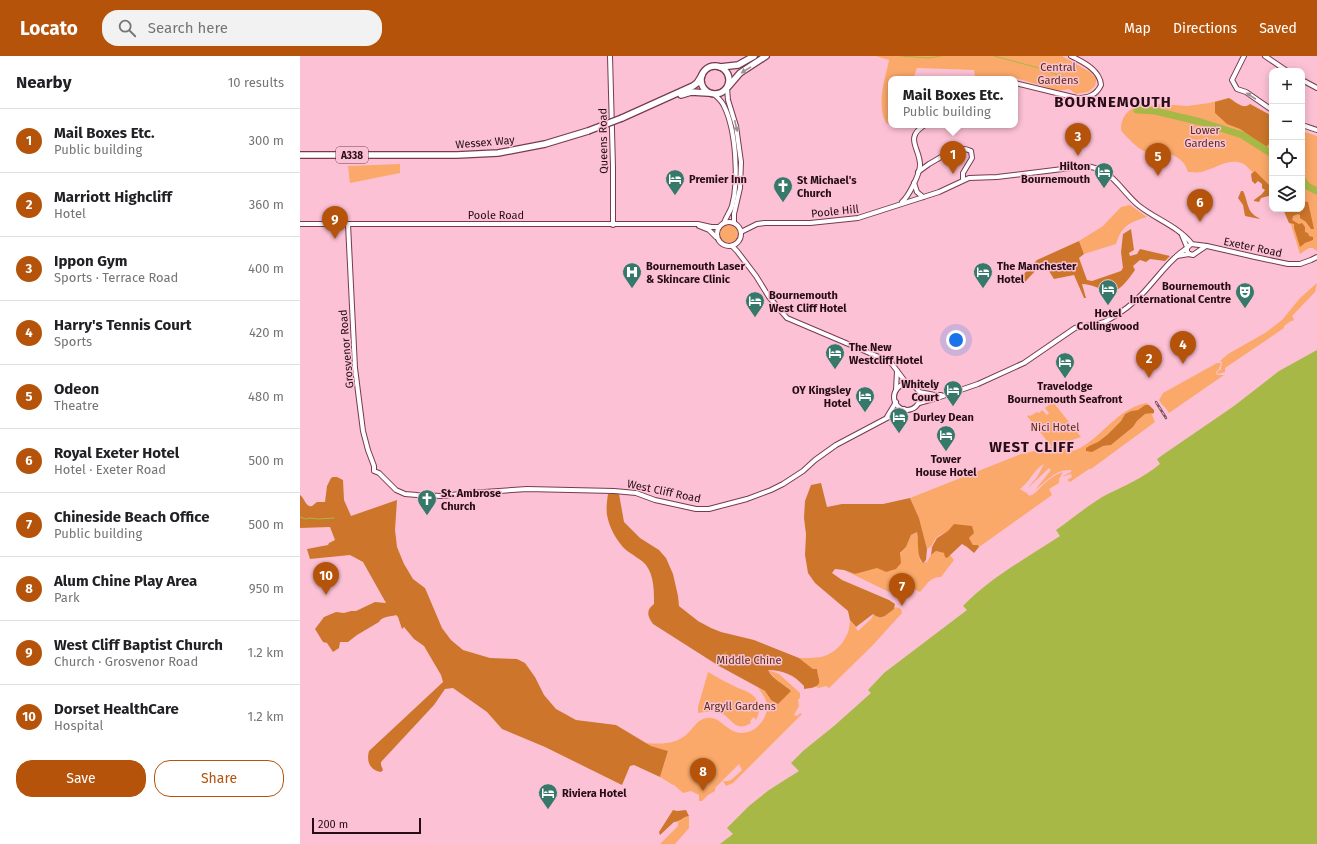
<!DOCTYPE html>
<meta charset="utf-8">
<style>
body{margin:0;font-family:"Fira Sans",sans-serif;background:#f2f2f2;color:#202124}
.controls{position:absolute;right:12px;top:12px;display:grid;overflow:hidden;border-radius:8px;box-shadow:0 2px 10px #0003}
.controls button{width:36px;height:36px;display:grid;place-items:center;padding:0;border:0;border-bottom:1px solid #e0e0e0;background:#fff;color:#202124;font:20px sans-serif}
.scale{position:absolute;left:12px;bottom:10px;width:109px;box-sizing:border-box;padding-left:4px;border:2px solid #250c16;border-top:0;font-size:11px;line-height:14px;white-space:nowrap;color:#250c16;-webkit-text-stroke:3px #fcc1d5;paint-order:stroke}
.you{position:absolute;left:656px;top:284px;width:14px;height:14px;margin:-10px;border:3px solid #fff;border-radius:50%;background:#1a73e8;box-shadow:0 0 0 6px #1a73e833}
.badge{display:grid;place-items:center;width:26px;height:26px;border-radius:50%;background:#b45309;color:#fff;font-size:13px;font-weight:700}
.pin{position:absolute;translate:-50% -33px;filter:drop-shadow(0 1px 2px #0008)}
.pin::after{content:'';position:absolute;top:21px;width:14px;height:12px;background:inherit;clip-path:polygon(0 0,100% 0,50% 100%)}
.popup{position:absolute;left:588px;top:20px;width:130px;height:52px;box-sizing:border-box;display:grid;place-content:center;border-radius:8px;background:#fff;filter:drop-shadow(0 1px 3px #0005);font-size:13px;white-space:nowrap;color:#757577}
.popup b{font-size:15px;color:#202124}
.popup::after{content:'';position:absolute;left:50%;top:100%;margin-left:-8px;border:8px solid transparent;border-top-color:#fff}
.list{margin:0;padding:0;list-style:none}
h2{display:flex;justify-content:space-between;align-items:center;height:52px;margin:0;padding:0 16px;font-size:17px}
h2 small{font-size:13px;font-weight:400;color:#757577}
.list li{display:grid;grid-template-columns:26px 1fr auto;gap:12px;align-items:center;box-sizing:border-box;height:64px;padding:0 16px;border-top:1px solid #e0e0e0}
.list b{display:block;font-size:15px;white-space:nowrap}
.list p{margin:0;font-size:13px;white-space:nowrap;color:#757577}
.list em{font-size:13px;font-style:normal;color:#757577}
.actions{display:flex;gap:8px;padding:12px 16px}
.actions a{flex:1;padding:9px 0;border:1px solid #b45309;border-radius:16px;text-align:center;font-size:14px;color:#b45309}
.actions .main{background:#b45309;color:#fff}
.icon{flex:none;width:22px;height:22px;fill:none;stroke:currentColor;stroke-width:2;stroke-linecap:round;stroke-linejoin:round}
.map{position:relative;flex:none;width:1017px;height:788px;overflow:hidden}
header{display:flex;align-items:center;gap:24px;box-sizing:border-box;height:56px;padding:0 20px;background:#b45309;color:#fff}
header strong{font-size:19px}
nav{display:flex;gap:22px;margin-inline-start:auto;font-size:14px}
.search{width:280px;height:36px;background:#f2f2f2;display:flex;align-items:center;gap:10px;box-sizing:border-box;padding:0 14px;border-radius:16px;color:#757577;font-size:15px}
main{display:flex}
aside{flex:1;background:#fff}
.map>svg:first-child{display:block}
</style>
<header>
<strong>Locato</strong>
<div class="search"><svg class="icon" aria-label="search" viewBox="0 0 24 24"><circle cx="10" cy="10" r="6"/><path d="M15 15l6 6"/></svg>Search here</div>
<nav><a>Map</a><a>Directions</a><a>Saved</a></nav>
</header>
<main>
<aside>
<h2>Nearby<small>10 results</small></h2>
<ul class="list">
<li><span class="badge">1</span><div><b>Mail Boxes Etc.</b><p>Public building</p></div><em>300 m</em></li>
<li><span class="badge">2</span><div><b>Marriott Highcliff</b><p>Hotel</p></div><em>360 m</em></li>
<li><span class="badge">3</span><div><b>Ippon Gym</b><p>Sports · Terrace Road</p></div><em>400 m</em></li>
<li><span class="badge">4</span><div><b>Harry's Tennis Court</b><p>Sports</p></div><em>420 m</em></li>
<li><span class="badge">5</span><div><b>Odeon</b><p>Theatre</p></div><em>480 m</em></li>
<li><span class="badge">6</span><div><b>Royal Exeter Hotel</b><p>Hotel · Exeter Road</p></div><em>500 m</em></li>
<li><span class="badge">7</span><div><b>Chineside Beach Office</b><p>Public building</p></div><em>500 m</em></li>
<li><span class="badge">8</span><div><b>Alum Chine Play Area</b><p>Park</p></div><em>950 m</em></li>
<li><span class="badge">9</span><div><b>West Cliff Baptist Church</b><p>Church · Grosvenor Road</p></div><em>1.2 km</em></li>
<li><span class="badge">10</span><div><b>Dorset HealthCare</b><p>Hospital</p></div><em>1.2 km</em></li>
</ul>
<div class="actions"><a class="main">Save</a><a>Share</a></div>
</aside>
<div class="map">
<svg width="1017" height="788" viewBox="0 0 1017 788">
<rect width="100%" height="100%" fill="#fcc1d5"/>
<g fill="#fba96a">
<path d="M576 0H762L790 16 796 22V26L795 30 788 36 776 38 769 33 757 35 743 30 708 20H675L674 14 617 12 613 23H591V69L586 67C576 47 585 24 589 4Z"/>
<path d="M929 42C936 46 943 54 950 48L972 60V135L944 108C928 101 916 113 901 116 897 117 892 116 888 116 884 101 871 97 856 96 853 96 850 97 847 96 840 95 825 80 821 74 821 57 832 51 846 47L849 50 861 48 887 50 909 47Z"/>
<path d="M1002 75 1017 80V195L1013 192H1009L1000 198 986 153H1002Z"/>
<path d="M100 108V117L50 127 48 110Z"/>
<path d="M830 149 847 161C829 167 822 169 816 188L784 198 779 185 803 170 821 151Z"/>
<circle cx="429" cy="177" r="10"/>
<path d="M1017 227 1015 236 992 260 994 263 993 265H991L984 270V272L925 312V316L918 318 917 316 921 313 922 306 920 305 928 298 965 277 982 264 1000 242Z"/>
<path d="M917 307H921L919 313 916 316 917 319H924L869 357C866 351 862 350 859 344L863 337Z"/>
<path d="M753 346 781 381 757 389 764 388 767 397C773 395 779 393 785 389 805 376 821 351 847 347L849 349H845L838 354 831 355 825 358 821 365 807 379 798 387 791 389 799 392 803 390 811 389 833 371 837 365 845 358 854 357 852 359 855 366 791 413H789L770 426 767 424 772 421 771 418 761 421 771 416V414C755 413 746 426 735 434L751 414 749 412 727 433 737 421 744 408C735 412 729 427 720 433L728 438 729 440C736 438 738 433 744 428 749 423 756 418 763 416L759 423V427L749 433 752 439 679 491 678 489H673L669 482 672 479C660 477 647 473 637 481 633 485 633 491 627 493L619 462 610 442 721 398 752 391 727 360 729 359 730 360 737 356 739 357 742 354 747 359 749 357 745 352Z"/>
<path d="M617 476 620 505 623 506H627L631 499 636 495 644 497 647 501 650 499 654 504 641 521C631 520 626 529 620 536L612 532 611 533 604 527 596 532 591 537 544 514 555 518 577 511 586 516 606 491 611 479Z"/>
<path d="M596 551 601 553 602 557 572 590 529 632 526 630 519 632 516 631C521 626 518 620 517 613H513L499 602C506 602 514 602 521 601 538 597 550 581 550 564L558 575 572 562 573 558C583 566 588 557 596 551Z"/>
<path d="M468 614 479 618 500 637V642L498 644 499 650 494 659 497 660 500 657 502 658 433 727 426 730 423 725C431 727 436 719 442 714L439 708 415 732V735L408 739 402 745H399V739L391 735 383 737 374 729H373L360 721 368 695 351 690 345 687C361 688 376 689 388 677 394 671 398 663 407 662 418 660 424 671 433 675 449 682 464 669 467 654 468 645 463 638 458 632L465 635 471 644 487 631 480 628Z"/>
<path d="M408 616C417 621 425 626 434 630 439 633 446 634 451 638 460 644 461 655 456 664L454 661 450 665 451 667C435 677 433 663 421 657 413 654 406 656 398 657V651Z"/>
<path d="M389 760V772L375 788H360L378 770V766L386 761Z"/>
</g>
<g fill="#cd762b">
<path d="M929 42C936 46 943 54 950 48L972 60V88L970 87 966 91 940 73 927 68 915 57V46Z"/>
<path d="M955 115 972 132V139L961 142 959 146 954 145V144L962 138 965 134 962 132V128L958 125 955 128 952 125 951 118Z"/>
<path d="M941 135H943C947 142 947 154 954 159 956 161 958 161 960 163L945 160 943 149 938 142Z"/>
<path d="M1002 145 1008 146 1014 173H1011L1006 166 1000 162V159L998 158 993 160 992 164 999 168 1002 167 1005 171V176L1008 177 1009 180 1013 181V184L1005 187 1000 191 994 172V168L989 167 983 153H1002Z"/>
<path d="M831 173 834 194 829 197 830 200 837 198 840 193 870 200 865 205 850 203 846 206 840 204 833 210 835 214C829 222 818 240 806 235 798 232 791 228 782 228L786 242H784L774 219 754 223 747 212 737 213 724 227 720 222 737 204 779 185 784 198 779 202 787 224 792 225 821 215 823 212 821 196 823 178Z"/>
<path d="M845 349H849L854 354V357L845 358 837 365 833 371 811 389 803 390 792 396 786 395V392L791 389 798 386 807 379 821 365 825 358 831 355 838 354Z"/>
<path d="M33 421H37L43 424 44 444 51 460 97 444 95 474 97 491 104 508 113 523 125 532 142 572 151 584 163 594 190 602 217 603 225 607 235 621 244 639 256 653 276 664 316 669 351 690 368 695 360 721 334 709 330 710 322 729 245 691 202 673 187 656 153 632 145 633 134 649 81 706V709L83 714 81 716C70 714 66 706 69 695L143 626 141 619 124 590 114 583 104 571 102 573 98 561 96 559C90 561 82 560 79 566L57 579 48 586H40L39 592 33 596 27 587 23 586 15 573 24 561 36 556 44 557 51 555H56L75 546 86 547 63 506 50 499 10 503 7 493 28 489 29 487 35 484 30 471 0 472V439C4 441 6 452 12 450 14 449 15 447 17 446H25L27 430 31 422Z"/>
<path d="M521 427 527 451 542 448H583L610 442 619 462 627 493 626 504 623 507C616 500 619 485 617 476L611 479 606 491 600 497 601 507 596 513 586 516 577 512 555 518 544 514 535 513 532 517 542 524 589 544 595 548 594 553C586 559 582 565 573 558L556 571 550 564 548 555 515 527 508 517 505 499 506 478 504 462 505 445 511 429Z"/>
<path d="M308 438H319L324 466 340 482 359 494 366 502 373 518 378 540 379 550 398 565 411 572 421 576 454 584 499 602 513 613H517C518 624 524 629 511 632 508 632 506 633 504 633V630C494 619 483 614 468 614 474 625 483 627 491 635L478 648 471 644 465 635 419 610 353 568C347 560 346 554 354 548 354 534 354 520 346 509 341 503 332 499 326 494 317 486 309 471 307 459 306 452 307 445 308 438Z"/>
<path d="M654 468 672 470 674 477 669 482 673 489H678L679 491 674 497 667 491 662 488 647 502 645 501 644 497 636 495 631 499 632 491 637 482 648 475Z"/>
<path d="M373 754 377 755 386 754 389 760C383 761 380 766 374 766L360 779 359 776Z"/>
</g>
<path fill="#a8b847" d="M1017 294V788H420L433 778 427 772 449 750 469 734 499 715 491 707 503 695 534 670 571 637 568 634 584 617 667 554 663 550C691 521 727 502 760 480L756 474C772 463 787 450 804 440 824 430 843 422 860 408L857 403 864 398 934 350 979 315Z"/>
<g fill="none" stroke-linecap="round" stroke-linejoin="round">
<g stroke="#a8b847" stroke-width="1">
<path d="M601 0 629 2 641 0"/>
<path d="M694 0 739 12 778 26"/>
<path d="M0 461 6 463 10 462 18 463 34 462"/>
<path d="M419 610 426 596"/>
</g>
<g stroke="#a8b847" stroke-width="7">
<path d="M837 54 855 55 901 66 942 79 972 98"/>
<path d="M1002 123 1007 130 1017 135"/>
</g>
<g stroke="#773a52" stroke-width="6">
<g id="secondary">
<path d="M310 0 313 111V169"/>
<path d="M944 0 932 24 937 33 946 36 972 54"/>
<path d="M965 0 987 15"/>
<path d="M1002 24 1017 32"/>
<path d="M715 27 777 42C787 42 796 40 801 29 800 14 783 6 771 0"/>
<path d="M427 32 428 44 436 70 441 106 440 132 434 158V167"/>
<path d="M414 38C418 42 422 45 424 50 436 74 439 124 432 150 430 156 426 161 424 167"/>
<path d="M1002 69 1017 74"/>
<path d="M618 116 629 108 653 94C660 92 665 92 671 95L672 102 663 117V124"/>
<path d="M614 127 617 136 623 141"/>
<path d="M602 146C609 140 619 119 620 110 621 93 603 82 625 69"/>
<circle cx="429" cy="178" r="12"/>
<path d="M0 168H398L411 171H419"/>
<path d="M48 168 55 312 63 375 68 394 74 410V415L79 417 96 434 105 438 117 439 142 440 169 437 227 433 314 435 336 437 355 444 396 453H409L447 443 471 434 483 428 503 415 515 404 536 389 604 353"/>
<path d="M399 170 409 174 416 181"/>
<path d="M441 176 457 168 465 167H510L558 162 639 136 669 122 697 121 787 110C793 111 799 113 805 116 818 125 826 139 838 149 855 163 878 170 892 188"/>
<path d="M882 179 887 191"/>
<path d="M432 190 437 195 456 220 469 241 487 262 586 304 592 308 607 328"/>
<path d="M889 198 887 195V192L891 188 907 190 955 201 988 208H1000L1011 204 1017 201"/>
<path d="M877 200 889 198 893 199 906 190"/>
<circle cx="607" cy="341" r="13"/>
<path d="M596 334 597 315"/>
<path d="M619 336 635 339H641"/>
<path d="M619 347 637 342 678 328 724 307 775 272C786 269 798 270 808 264 821 257 834 247 844 236 858 221 870 203 887 192"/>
<path d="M587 361 596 346"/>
</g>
</g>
<g stroke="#773a52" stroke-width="8">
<g id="highway">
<circle cx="415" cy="24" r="14"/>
<path d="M420 11 438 9 454 0"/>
<path d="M428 31 440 17 466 0"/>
<path d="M381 39 391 36 408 37"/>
<path d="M322 62 393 30 397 27 402 19"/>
<path d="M0 99H157L198 97 245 88 288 75"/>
</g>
</g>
<use href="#secondary" stroke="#fff" stroke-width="4"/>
<use href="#highway" stroke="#fff" stroke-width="5.5"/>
<g stroke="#7c5563" stroke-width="2.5">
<path id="rail" d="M856 346 866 362"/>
</g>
<use href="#rail" stroke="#fcc1d5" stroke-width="1" stroke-dasharray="3" stroke-linecap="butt"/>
<g stroke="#773a52" stroke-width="8" stroke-linecap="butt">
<path id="highway-bridge" d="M288 75 322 62"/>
</g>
<use href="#highway-bridge" stroke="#fff" stroke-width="5.5"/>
</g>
<defs><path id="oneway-solid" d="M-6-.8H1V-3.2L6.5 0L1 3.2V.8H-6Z"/></defs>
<g fill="#9d9296">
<use href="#oneway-solid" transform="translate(446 14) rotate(148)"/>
<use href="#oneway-solid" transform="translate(951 40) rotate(-147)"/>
<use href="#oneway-solid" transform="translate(436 70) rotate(77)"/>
</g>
<defs>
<g id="hotel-pin" transform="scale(1)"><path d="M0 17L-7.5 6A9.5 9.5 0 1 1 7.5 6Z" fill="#36796a" stroke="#fcc1d5"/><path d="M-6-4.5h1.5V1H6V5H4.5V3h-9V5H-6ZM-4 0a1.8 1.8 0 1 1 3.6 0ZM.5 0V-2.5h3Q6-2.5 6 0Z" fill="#fff"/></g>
<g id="church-pin" transform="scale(1)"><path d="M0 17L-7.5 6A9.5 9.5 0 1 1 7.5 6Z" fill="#36796a" stroke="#fcc1d5"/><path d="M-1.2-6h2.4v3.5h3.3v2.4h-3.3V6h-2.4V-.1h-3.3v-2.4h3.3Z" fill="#fff"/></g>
<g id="hospital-pin" transform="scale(1)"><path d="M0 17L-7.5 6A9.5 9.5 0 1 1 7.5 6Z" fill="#36796a" stroke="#fcc1d5"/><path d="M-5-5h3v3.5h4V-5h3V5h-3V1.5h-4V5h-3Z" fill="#fff"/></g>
<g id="theatre-pin" transform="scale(1)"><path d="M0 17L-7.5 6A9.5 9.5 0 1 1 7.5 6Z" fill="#36796a" stroke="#fcc1d5"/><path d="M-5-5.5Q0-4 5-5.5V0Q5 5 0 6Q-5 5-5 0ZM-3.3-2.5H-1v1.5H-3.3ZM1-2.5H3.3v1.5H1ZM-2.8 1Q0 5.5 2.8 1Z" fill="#fff"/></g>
</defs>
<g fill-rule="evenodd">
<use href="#hotel-pin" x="804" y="116"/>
<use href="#hotel-pin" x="375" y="123"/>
<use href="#church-pin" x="483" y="130"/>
<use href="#hospital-pin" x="332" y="216"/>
<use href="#hotel-pin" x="683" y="216"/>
<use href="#hotel-pin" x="808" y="233"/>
<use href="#theatre-pin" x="945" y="236"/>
<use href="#hotel-pin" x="455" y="245"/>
<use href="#hotel-pin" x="535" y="297"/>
<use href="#hotel-pin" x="765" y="306"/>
<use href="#hotel-pin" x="653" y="334"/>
<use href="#hotel-pin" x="565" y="340"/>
<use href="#hotel-pin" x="599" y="361"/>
<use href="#hotel-pin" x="646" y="379"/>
<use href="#church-pin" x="127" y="443"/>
<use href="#hotel-pin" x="248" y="737"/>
</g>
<g text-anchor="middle" stroke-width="3" stroke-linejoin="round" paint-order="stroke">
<rect fill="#fcc1d5" stroke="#66424f" stroke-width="1" x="36" y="91" width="32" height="16" rx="3"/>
<g font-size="10" font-weight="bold" fill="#250c16">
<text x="52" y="103">A338</text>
</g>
<g font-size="11" fill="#543013" stroke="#fcc1d5">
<text x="758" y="15">Central<tspan x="758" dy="13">Gardens</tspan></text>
<text x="905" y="78">Lower<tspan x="905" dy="13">Gardens</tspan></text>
<text x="755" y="375">Nici Hotel</text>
<text x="449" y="608">Middle Chine</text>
<text x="440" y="654">Argyll Gardens</text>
</g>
<g font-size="11" fill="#250c16" stroke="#fcc1d5">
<text transform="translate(303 85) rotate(-91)" y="4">Queens Road</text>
<text transform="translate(185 86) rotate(-5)" y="4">Wessex Way</text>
<text transform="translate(535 155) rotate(-6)" y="4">Poole Hill</text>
<text x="196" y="163">Poole Road</text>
<text transform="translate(953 191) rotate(12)" y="4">Exeter Road</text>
<text transform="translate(46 293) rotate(-95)" y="4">Grosvenor Road</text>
<text transform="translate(364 435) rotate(12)" y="4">West Cliff Road</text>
</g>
<g font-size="11" font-weight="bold" fill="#250c16" stroke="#fcc1d5" text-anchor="start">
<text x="790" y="114" text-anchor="end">Hilton<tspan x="790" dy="13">Bournemouth</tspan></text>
<text x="389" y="127">Premier Inn</text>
<text x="497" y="128">St Michael's<tspan x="497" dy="13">Church</tspan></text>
<text x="346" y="214">Bournemouth Laser<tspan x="346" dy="13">&amp; Skincare Clinic</tspan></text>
<text x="697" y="214">The Manchester<tspan x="697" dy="13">Hotel</tspan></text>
<text x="931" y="234" text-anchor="end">Bournemouth<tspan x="931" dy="13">International Centre</tspan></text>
<text x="469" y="243">Bournemouth<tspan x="469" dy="13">West Cliff Hotel</tspan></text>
<text x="808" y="261" text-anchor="middle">Hotel<tspan x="808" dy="13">Collingwood</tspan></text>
<text x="549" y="295">The New<tspan x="549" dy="13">Westcliff Hotel</tspan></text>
<text x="639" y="332" text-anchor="end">Whitely<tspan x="639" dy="13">Court</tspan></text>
<text x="765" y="334" text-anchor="middle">Travelodge<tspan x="765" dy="13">Bournemouth Seafront</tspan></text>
<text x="551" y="338" text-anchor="end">OY Kingsley<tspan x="551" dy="13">Hotel</tspan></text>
<text x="613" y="365">Durley Dean</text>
<text x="646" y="407" text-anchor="middle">Tower<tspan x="646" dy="13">House Hotel</tspan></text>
<text x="141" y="441">St. Ambrose<tspan x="141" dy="13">Church</tspan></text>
<text x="262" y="741">Riviera Hotel</text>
</g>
<g font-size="15" font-weight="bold" letter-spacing="1" fill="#250c16" stroke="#fcc1d5">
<text x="813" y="51">BOURNEMOUTH</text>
<text x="732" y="396">WEST CLIFF</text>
</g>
</g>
</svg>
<div class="controls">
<button>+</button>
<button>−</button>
<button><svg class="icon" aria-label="locate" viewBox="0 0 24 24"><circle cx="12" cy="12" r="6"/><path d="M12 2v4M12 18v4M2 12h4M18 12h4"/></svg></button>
<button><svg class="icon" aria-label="layers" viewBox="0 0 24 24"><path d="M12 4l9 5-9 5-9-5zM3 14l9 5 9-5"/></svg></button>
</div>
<div class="scale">200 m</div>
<div class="you"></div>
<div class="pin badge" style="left:653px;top:118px">1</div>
<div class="popup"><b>Mail Boxes Etc.</b>Public building</div>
<div class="pin badge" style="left:849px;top:322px">2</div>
<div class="pin badge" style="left:778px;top:100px">3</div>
<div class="pin badge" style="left:883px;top:308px">4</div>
<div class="pin badge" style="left:858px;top:120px">5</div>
<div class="pin badge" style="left:900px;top:166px">6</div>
<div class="pin badge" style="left:602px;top:550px">7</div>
<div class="pin badge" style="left:403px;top:735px">8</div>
<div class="pin badge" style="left:35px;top:183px">9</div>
<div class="pin badge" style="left:26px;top:539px">10</div>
</div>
</main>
